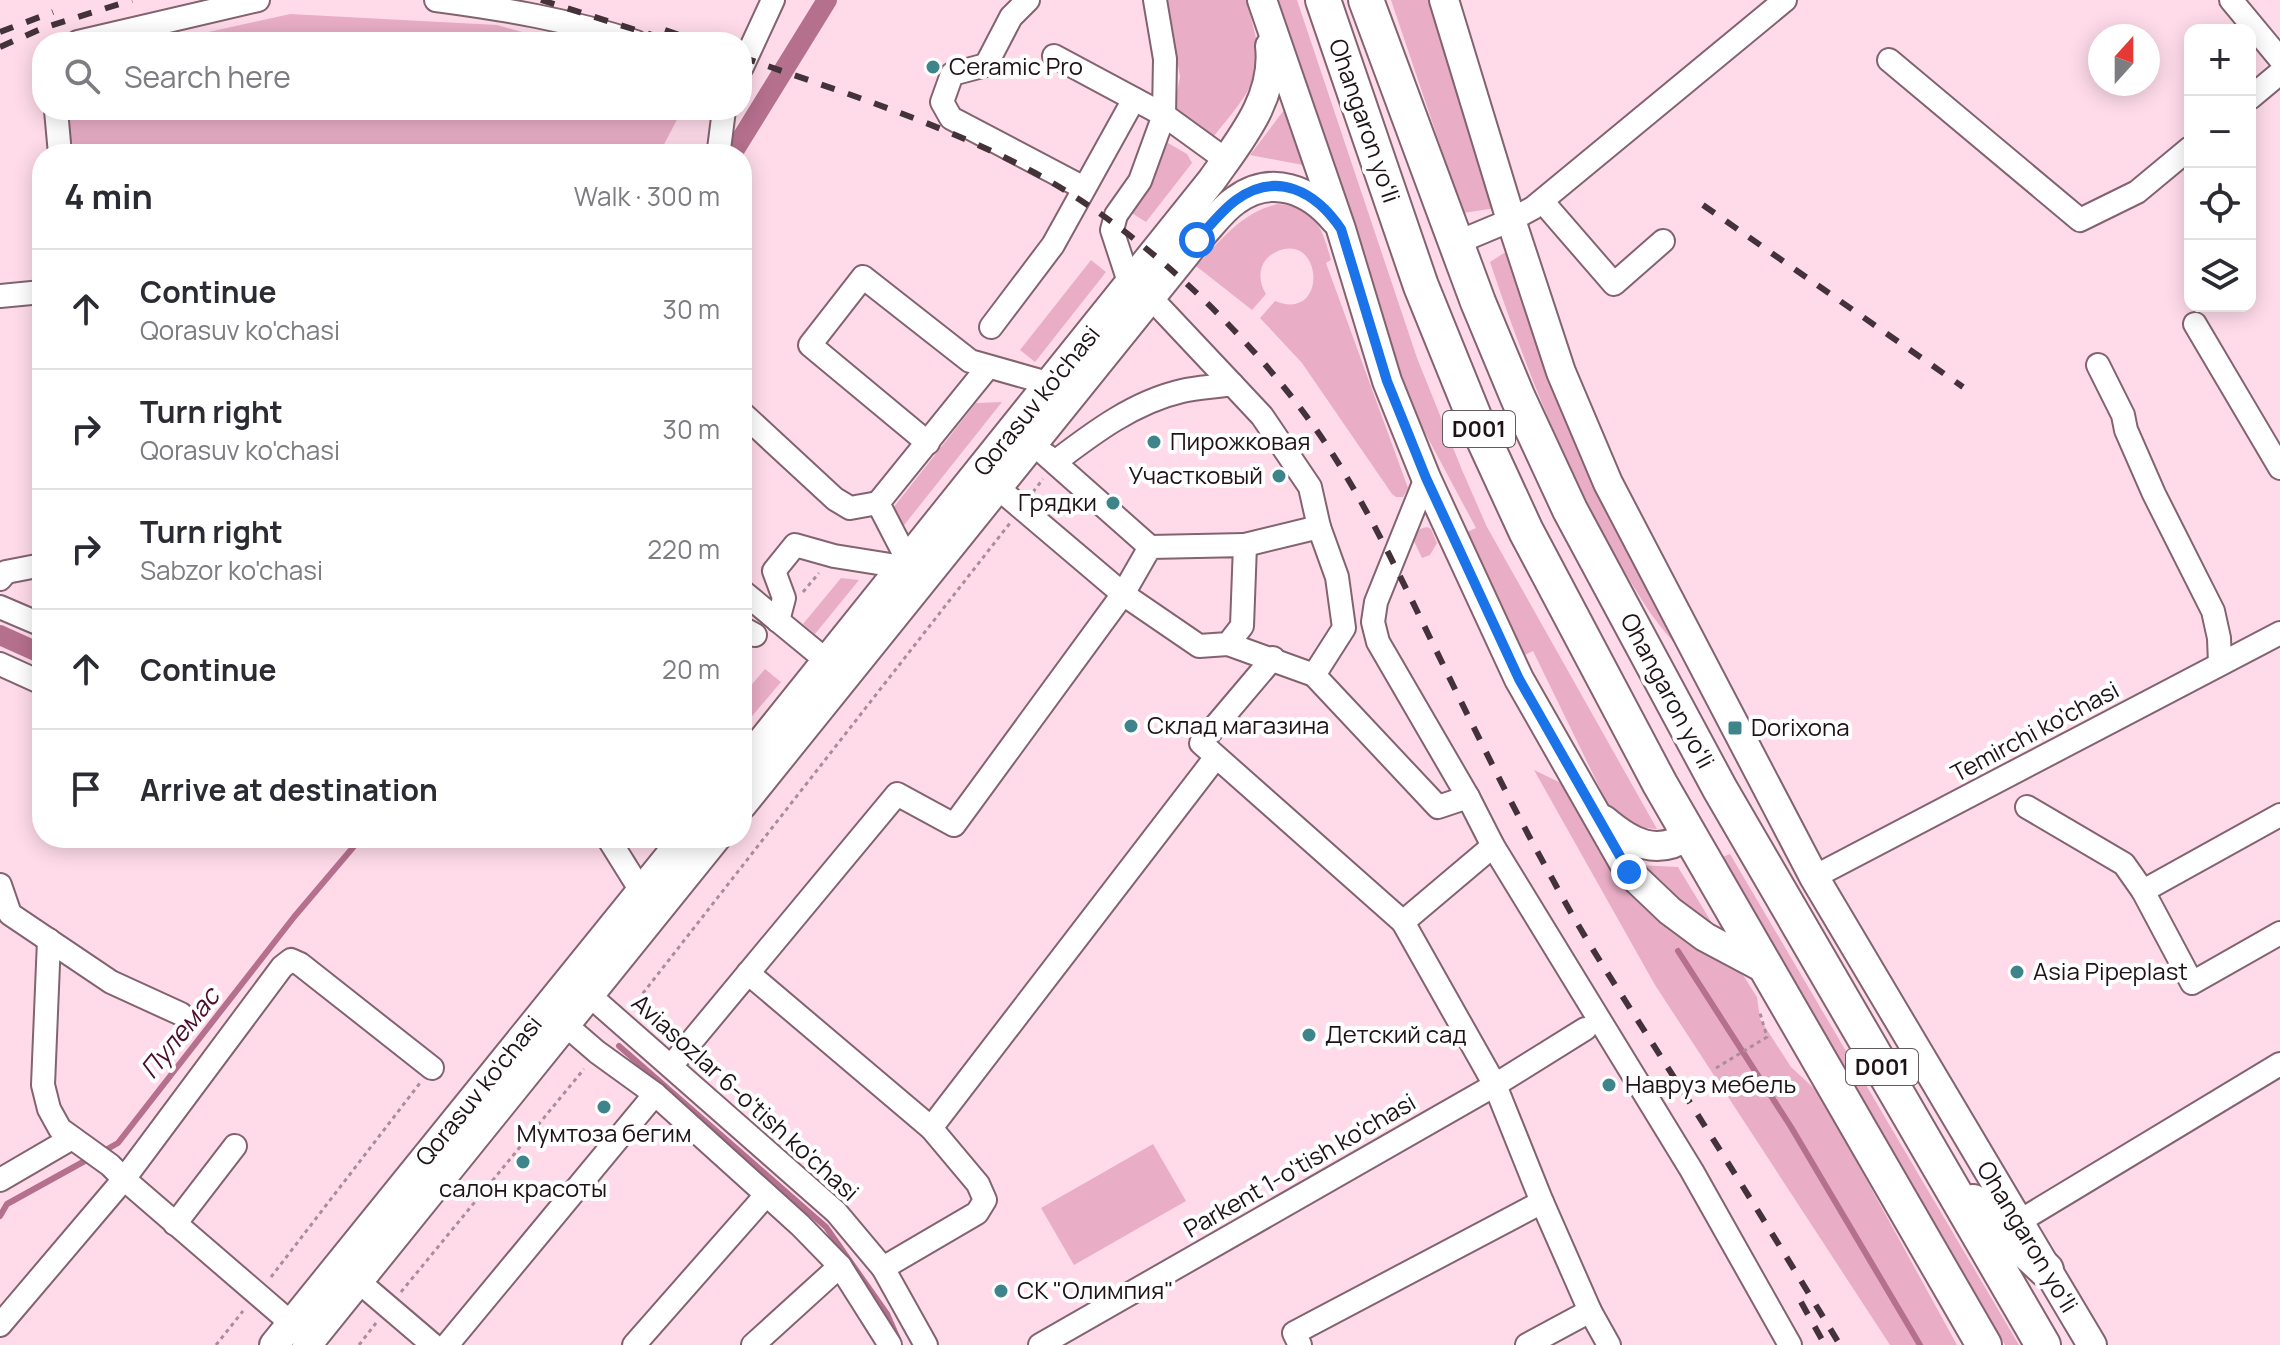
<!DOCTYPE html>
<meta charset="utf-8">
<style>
body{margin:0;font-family:Manrope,sans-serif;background:#f7f7f7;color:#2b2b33}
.controls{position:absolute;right:24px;top:24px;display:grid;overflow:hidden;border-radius:16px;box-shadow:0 4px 20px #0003}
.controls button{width:72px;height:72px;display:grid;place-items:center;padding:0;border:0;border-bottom:2px solid #e1e1e2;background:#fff;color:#2b2b33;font:40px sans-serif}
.compass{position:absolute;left:2088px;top:24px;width:72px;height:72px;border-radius:50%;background:#fff;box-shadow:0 4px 20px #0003;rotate:21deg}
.stop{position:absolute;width:24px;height:24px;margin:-18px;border:6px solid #1a73e8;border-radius:50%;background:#fff}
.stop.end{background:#1a73e8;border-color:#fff;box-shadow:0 2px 8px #0008}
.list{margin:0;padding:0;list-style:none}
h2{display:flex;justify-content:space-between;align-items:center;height:104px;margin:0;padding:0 32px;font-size:34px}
h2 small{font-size:26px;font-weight:400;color:#7c7c81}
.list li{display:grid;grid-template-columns:52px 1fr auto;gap:24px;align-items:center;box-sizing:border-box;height:120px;padding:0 32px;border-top:2px solid #e1e1e2}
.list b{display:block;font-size:30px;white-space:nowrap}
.list p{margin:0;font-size:26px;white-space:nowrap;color:#7c7c81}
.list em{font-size:26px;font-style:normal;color:#7c7c81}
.icon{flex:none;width:44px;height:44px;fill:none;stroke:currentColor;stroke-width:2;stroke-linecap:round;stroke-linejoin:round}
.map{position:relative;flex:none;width:2280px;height:1345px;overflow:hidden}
.search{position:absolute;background:#fff;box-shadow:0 4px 20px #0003;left:32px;top:32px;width:720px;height:88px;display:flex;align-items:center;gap:20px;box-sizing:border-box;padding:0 28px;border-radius:32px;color:#7c7c81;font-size:30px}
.panel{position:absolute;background:#fff;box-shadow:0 4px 20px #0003;left:32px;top:144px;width:720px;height:704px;border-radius:32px}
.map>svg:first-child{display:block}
</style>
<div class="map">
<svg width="2280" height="1345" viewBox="0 0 2280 1345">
<rect width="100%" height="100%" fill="#ffdbe9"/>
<g fill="#e9aec6">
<path d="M1167 0H1246C1250 16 1256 33 1258 50 1262 84 1231 113 1212 139L1173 113 1180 77Z"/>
<path d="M1276 0H1297L1417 358 1462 470 1487 527 1657 829 1633 827 1613 815 1533 651 1519 658 1460 535 1476 528 1407 399Z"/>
<path d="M1391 0H1431L1496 208 1463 213Z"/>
<path d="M290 14 497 25 557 42H163Z"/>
<path d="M55 110H682L659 154H78Z"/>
<path d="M1284 110 1303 165 1250 155Z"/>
<path d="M1168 143 1187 154 1192 163 1146 222 1130 212 1163 145Z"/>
<path d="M1278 204C1316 207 1322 228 1331 260L1326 263 1408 488 1403 497H1396L1392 494 1302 363 1260 318 1275 301C1329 323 1323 230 1276 252 1258 260 1257 280 1266 294L1252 310 1196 266C1221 241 1241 212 1278 204Z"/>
<path d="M1504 253H1510L1568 427 1686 659C1673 640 1657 624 1645 605 1577 499 1530 381 1490 262Z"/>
<path d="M1091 260 1106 272 1035 362 1020 350Z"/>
<path d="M1002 402 901 529 893 508 976 403Z"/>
<path d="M1427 527 1431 529 1437 543 1430 555 1422 558 1413 539 1420 529Z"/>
<path d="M841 578 859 580 815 634 803 624Z"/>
<path d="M765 669 781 682 742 728V696Z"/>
<path d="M1534 770 1563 784 1653 909 1743 975 1757 997 1760 1019 1791 1067 1819 1093 1957 1345H1890L1655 985Z"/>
<path d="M1730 854 2019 1345H2005L1720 858Z"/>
<path d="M1638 865 1678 867 1721 938Z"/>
<path d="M1153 1144 1186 1201 1074 1265 1041 1208Z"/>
</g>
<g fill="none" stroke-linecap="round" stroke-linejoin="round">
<g stroke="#b5708e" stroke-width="6">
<path d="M1678 951 1791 1127 1920 1345"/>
<path d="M619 1046 826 1227 887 1314 898 1339"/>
<path d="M102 1152 118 1143 294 917 361 838"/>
<path d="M0 1216 7 1204 92 1157"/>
</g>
<g stroke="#b5708e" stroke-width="20">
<path d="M732 154 827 0"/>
<path d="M0 635 42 654"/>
</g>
<g stroke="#82636f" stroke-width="26">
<g id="minor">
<path d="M436 0C504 9 570 20 636 42"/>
<path d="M1028 0 1011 17 986 65 952 74 942 102 951 118 1084 188"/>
<path d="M2231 0 2280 59"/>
<path d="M78 42 258 0"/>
<path d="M1054 56 1164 115 1226 160"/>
<path d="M1889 60 2080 220 2137 192 2190 148"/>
<path d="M742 67 773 0"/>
<path d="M2250 98 2280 73"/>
<path d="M56 110 60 154"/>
<path d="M716 154 719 149 724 110"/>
<path d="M1542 201 1614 284 1663 241"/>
<path d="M1456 243 1511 220 1533 208 1785 0"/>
<path d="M1130 285 1112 230 1116 215 1140 181 1164 115 1165 59 1155 0"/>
<path d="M0 296 42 292"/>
<path d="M1151 298 1232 384"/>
<path d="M2195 324 2280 468"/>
<path d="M991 327 1053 245 1134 99"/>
<path d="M2098 365 2123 415 2126 430 2154 494 2213 611 2219 638 2220 664"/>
<path d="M742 413 835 499 850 508 878 503"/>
<path d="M928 443 810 345 863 277 970 361 1051 384"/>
<path d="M1046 455 1150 547 1245 545 1242 626 1228 644 1199 646 1123 594 1150 547"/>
<path d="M1055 462C1093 433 1134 402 1182 391 1198 387 1216 387 1232 384L1262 416 1310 487 1319 527 1337 577 1344 628 1314 675 1228 644"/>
<path d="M1426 478 1376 602 1373 622 1378 642 1468 797 1493 846 1692 1171 1790 1345"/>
<path d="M1245 545 1319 527"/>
<path d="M908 561 878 503 988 367"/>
<path d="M0 579 6 572 42 565"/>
<path d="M742 591 827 661"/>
<path d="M0 607 42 625"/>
<path d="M778 621 784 598 774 571 795 545 834 556 903 567"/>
<path d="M742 628 755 635"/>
<path d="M1273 658 1201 743 1403 922 1493 846"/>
<path d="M0 664 42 683"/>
<path d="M1314 675 1438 807 1468 797"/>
<path d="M2027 807 2124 864 2143 891 2192 983 2280 933"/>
<path d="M608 838 641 891"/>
<path d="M1814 877 2280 633"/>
<path d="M0 885 10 914 111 982 181 1014"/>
<path d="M2143 891 2280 815"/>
<path d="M748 973 931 1128 1216 757"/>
<path d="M580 987 836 1212 883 1268 926 1345"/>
<path d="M554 1015 597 1052 655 1094 800 1225 840 1266 890 1345"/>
<path d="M671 1066 897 794 954 825 1123 594 998 488"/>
<path d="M0 1180 72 1138"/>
<path d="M1542 1202 1590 1311 1609 1345"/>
<path d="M175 1224 235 1146"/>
<path d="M2005 1230 2280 1064"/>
<path d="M883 1268 977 1213 985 1200 978 1184 931 1128"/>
<path d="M358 1281 433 1345"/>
<path d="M291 1323 124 1179 282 967 291 960 300 964 432 1068"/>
<path d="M0 1325 124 1179 110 1165 60 1129 49 1109 43 1085 49 940"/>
<path d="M447 1345 655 1094"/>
<path d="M634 1345 766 1195"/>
<path d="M753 1345 840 1266"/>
<path d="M1040 1345 1495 1085 1585 1029"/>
<path d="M1300 1345 1294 1333 1542 1202 1495 1085 1403 922"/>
<path d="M1527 1345 1590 1311"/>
</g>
</g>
<g stroke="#82636f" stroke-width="32">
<g id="major">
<path d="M1262 0 1341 229 1387 381 1426 478 1519 679 1629 872 1670 911 1705 937 1767 970"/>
<path d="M1444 0 1511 220 1561 372 1608 483 1814 877 2092 1345"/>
<path d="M742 766 1212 180C1240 140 1276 98 1270 46"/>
<path d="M742 805 1197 240C1210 227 1221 210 1236 200 1272 174 1310 190 1335 220"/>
<path d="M1604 820C1631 843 1657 857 1689 835"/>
<path d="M274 1345 684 838"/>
<path d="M307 1345 716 838"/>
</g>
</g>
<g stroke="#82636f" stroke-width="38">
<g id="highway">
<path d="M1323 0 1421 286 1479 429 1526 531 1660 784 1984 1345"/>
<path d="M1366 0 1478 302 1518 398 1570 510 1720 789 2043 1345"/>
<path d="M1973 1202 2046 1270"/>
</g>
</g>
<g stroke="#a88e98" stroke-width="3" stroke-dasharray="4 4" stroke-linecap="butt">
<path d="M1033 492 1043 479"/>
<path d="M803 592 819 573"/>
<path d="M742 664 749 656"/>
<path d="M633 1006 1010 523"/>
<path d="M1716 1068 1767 1037 1760 1013"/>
<path d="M271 1277 420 1083"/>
<path d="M401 1292 584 1069"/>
<path d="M216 1345 243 1311"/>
<path d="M359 1345 376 1323"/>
</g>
<use href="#minor" stroke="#fff" stroke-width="22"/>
<use href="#major" stroke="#fff" stroke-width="28"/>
<use href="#highway" stroke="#fff" stroke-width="34"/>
<g stroke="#433339" stroke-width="6" stroke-dasharray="14 14" stroke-linecap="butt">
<path d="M541 0 674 42"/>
<path d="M665 30 699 42"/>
<path d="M0 32 53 12"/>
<path d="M0 47 43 28 132 0"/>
<path d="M742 57C841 92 945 124 1037 174 1147 234 1261 345 1330 450 1370 512 1401 578 1433 644 1472 724 1510 803 1553 880 1582 935 1616 986 1649 1038 1714 1140 1778 1242 1840 1345"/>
<path d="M1703 205 1963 387"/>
<path d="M1801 1302 1825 1345"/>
</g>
</g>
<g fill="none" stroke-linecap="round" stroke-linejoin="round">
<path stroke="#1a73e8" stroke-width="10" d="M1197 240C1209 227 1221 211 1236 200 1277 170 1316 192 1341 229L1387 381 1426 478 1519 679 1629 872"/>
</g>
<g fill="#3d858b" stroke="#fff" stroke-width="3">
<circle cx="933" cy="67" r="8"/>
<circle cx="1154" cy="442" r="8"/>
<circle cx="1279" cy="476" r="8"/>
<circle cx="1113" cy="503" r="8"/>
<circle cx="1131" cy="726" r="8"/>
<rect x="1727" y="720" width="16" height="16" rx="4"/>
<circle cx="2017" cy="972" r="8"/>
<circle cx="1309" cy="1035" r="8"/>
<circle cx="1609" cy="1085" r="8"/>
<circle cx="604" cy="1107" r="8"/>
<circle cx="523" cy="1162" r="8"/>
<circle cx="1001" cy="1291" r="8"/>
</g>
<g text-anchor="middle" stroke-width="8" stroke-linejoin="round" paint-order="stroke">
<g fill="#fff" stroke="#625a5d" stroke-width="2">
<rect x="1443" y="411" width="72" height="36" rx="6"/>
<rect x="1846" y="1049" width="72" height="36" rx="6"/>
</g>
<g font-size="22" font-weight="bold" fill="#1f1318">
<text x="1479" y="437">D001</text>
<text x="1882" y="1075">D001</text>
</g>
<g font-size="24" fill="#1f1318" stroke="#fff" text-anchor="start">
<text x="949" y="75">Ceramic Pro</text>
<text x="1170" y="450">Пирожковая</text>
<text x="1263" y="484" text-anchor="end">Участковый</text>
<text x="1097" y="511" text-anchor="end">Грядки</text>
<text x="1147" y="734">Склад магазина</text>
<text x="1751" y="736">Dorixona</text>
<text x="2033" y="980">Asia Pipeplast</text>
<text x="1325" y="1043">Детский сад</text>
<text x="1625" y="1093">Навруз мебель</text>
<text x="604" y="1142" text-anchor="middle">Мумтоза бегим</text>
<text x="523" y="1197" text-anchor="middle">салон красоты</text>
<text x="1017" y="1299">СК "Олимпия"</text>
</g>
<g font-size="24" fill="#1f1318" stroke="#fff">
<text transform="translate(1364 121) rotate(71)" y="8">Ohangaron yoʻli</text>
<text transform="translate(1037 401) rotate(-51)" y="8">Qorasuv ko'chasi</text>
<text transform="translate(1667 691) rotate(62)" y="8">Ohangaron yoʻli</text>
<text transform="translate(2035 732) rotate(-28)" y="8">Temirchi ko'chasi</text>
<text transform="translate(479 1091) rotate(-51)" y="8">Qorasuv ko'chasi</text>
<text transform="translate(745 1098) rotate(42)" y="8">Aviasozlar 6-o'tish ko'chasi</text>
<text transform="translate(1300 1166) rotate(-30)" y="8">Parkent 1-o'tish ko'chasi</text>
<text transform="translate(2027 1237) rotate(59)" y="8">Ohangaron yoʻli</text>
</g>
<g font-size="26" font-style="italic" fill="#4c0d2f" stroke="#fff">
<text transform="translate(180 1033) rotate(-51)" y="9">Пулемас</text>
</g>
</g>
</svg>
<div class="controls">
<button>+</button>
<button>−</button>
<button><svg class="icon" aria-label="locate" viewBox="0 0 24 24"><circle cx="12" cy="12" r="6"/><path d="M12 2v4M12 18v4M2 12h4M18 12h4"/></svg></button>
<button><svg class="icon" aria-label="layers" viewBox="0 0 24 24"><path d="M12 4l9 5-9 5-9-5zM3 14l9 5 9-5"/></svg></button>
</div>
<svg class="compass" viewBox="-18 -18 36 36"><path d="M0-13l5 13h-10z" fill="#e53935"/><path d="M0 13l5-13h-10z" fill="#7c7c81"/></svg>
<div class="stop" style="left:1197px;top:240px"></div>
<div class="stop end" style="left:1629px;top:872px"></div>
<div class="search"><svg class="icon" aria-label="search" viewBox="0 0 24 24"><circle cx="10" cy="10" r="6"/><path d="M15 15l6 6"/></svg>Search here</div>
<section class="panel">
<h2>4 min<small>Walk · 300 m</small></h2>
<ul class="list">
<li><svg class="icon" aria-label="ahead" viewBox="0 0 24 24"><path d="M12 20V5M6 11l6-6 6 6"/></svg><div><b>Continue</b><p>Qorasuv ko'chasi</p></div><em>30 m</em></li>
<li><svg class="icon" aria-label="right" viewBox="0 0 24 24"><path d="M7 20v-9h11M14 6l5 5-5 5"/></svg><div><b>Turn right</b><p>Qorasuv ko'chasi</p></div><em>30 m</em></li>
<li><svg class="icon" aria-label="right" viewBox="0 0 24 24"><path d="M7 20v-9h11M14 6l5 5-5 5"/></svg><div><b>Turn right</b><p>Sabzor ko'chasi</p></div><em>220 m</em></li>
<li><svg class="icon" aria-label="ahead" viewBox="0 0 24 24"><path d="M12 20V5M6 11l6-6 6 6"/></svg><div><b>Continue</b></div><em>20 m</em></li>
<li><svg class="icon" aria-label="arrive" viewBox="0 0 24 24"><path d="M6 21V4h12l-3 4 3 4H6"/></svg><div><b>Arrive at destination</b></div></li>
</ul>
</section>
</div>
